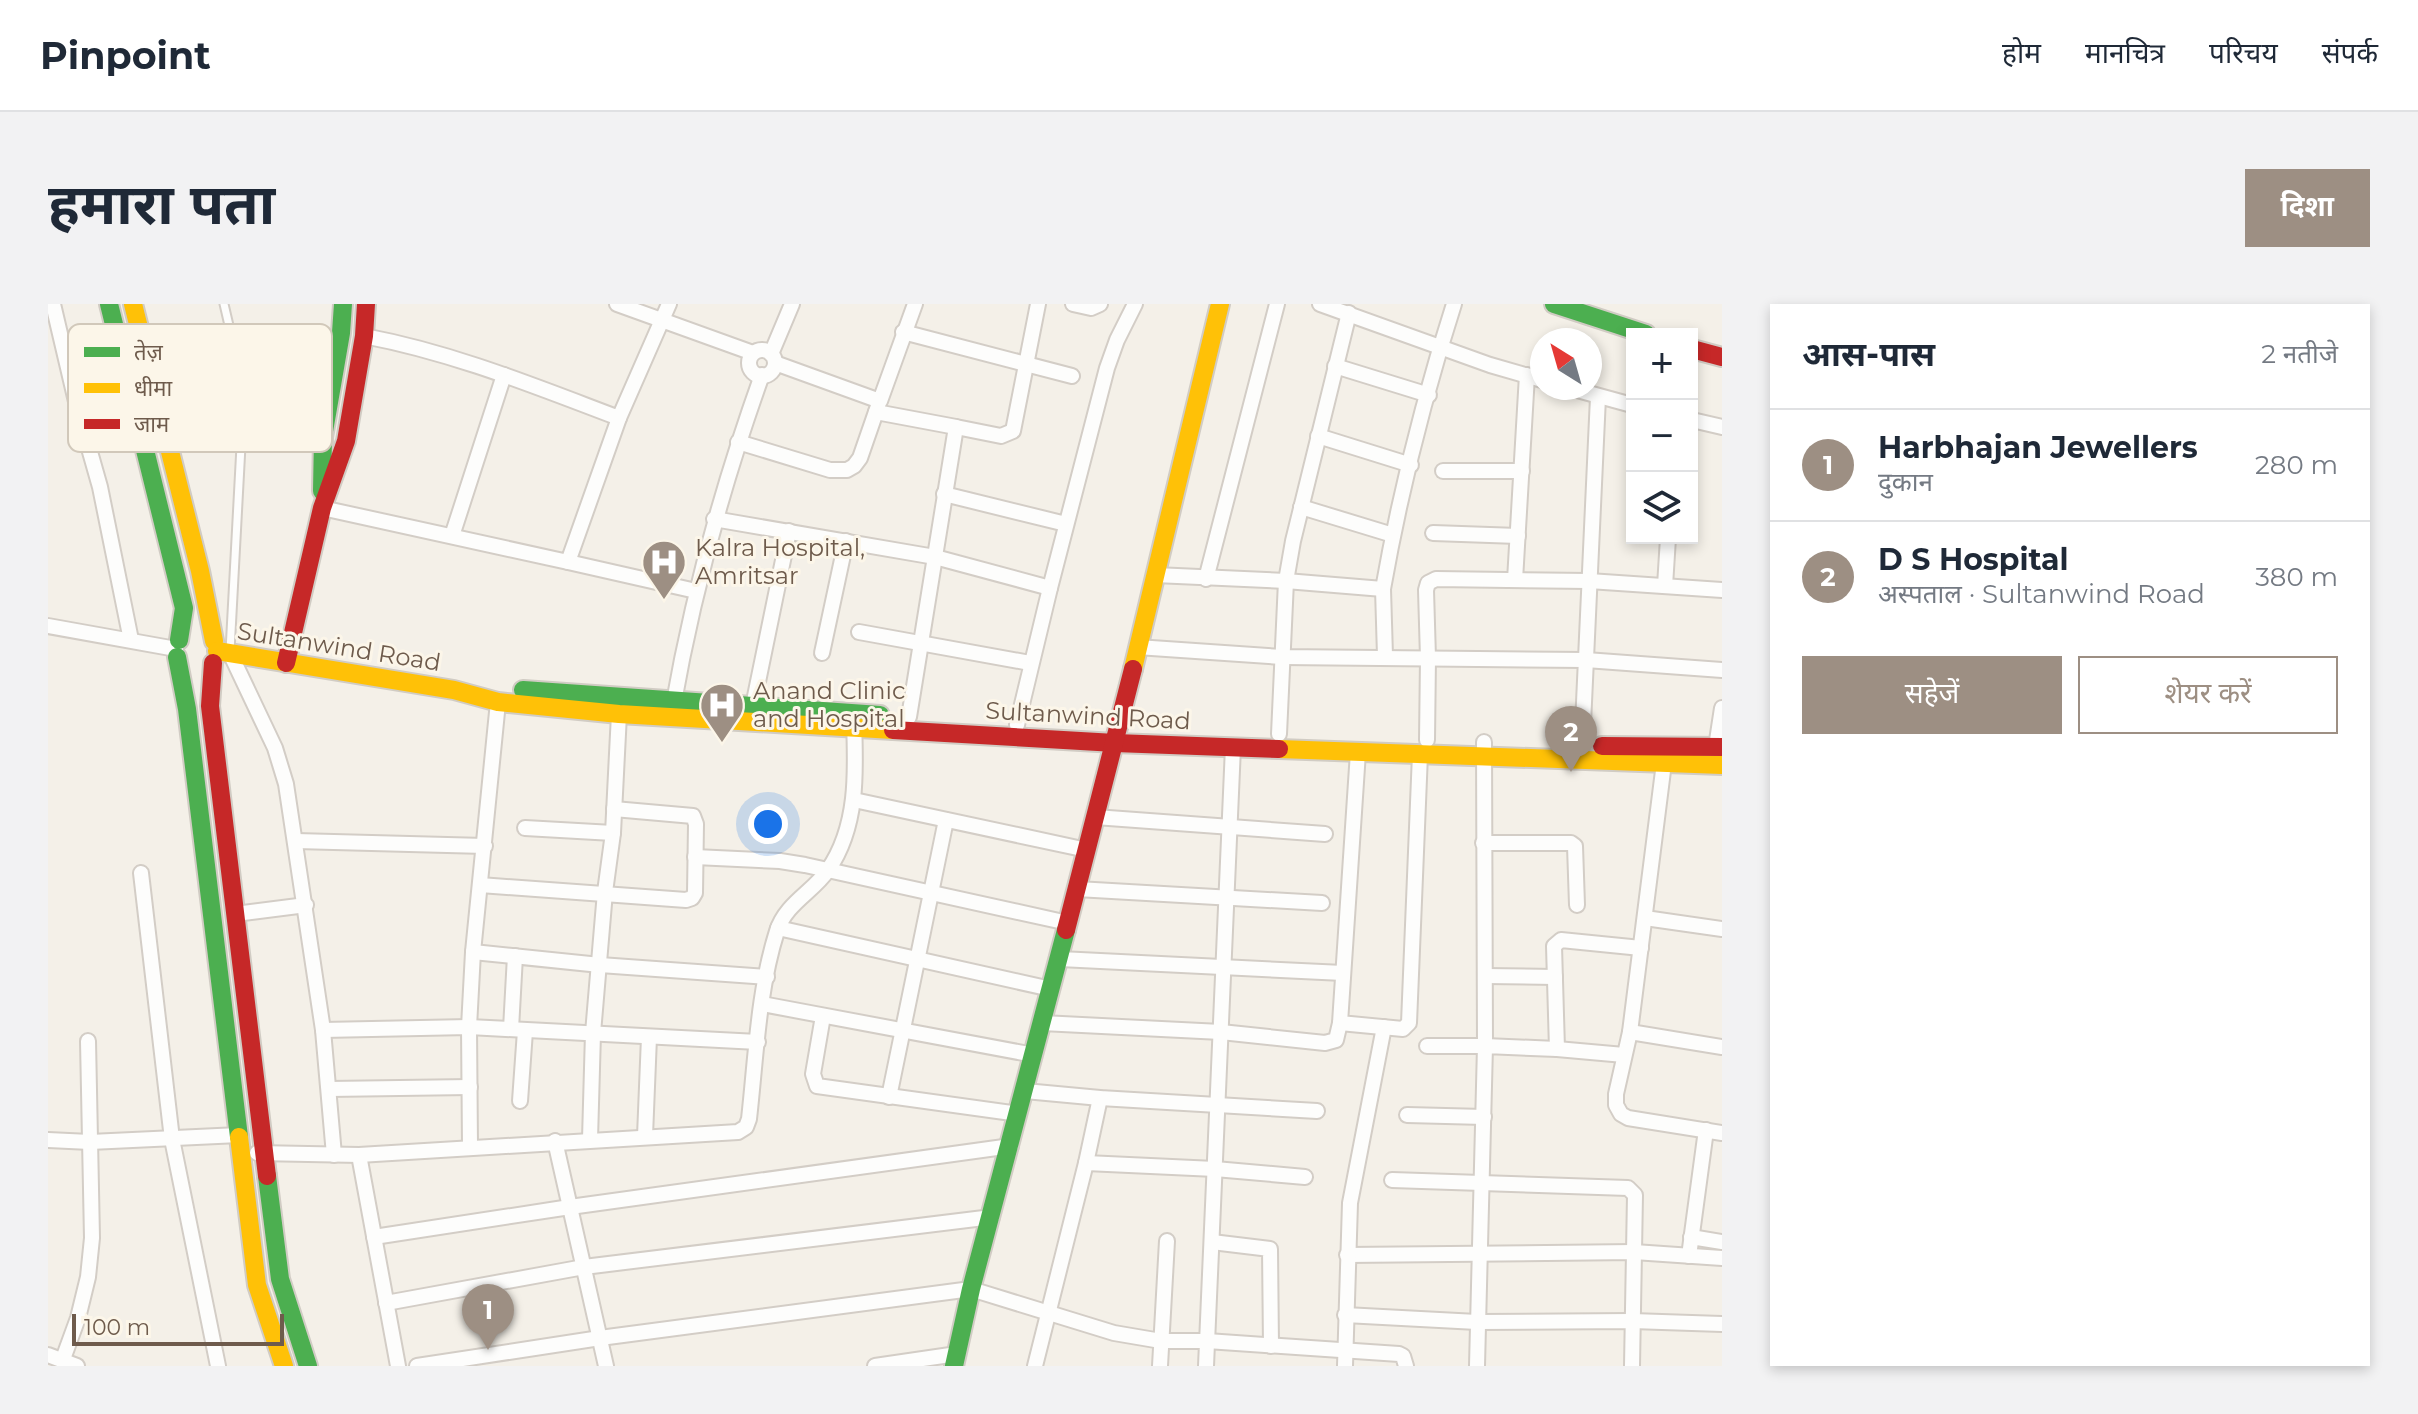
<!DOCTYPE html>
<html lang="hi">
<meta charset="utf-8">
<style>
body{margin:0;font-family:Montserrat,"Noto Sans Devanagari",sans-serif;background:#f2f2f3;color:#1f2937}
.controls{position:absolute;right:24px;top:24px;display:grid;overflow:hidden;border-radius:0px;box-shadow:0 4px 12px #0003}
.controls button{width:72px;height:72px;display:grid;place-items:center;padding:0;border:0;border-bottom:2px solid #e0e1e3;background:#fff;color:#1f2937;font:40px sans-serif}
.compass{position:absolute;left:1482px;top:24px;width:72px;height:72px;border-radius:50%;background:#fff;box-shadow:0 4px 12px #0003;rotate:323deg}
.scale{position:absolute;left:24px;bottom:20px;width:212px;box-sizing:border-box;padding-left:8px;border:4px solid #6e5b4c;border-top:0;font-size:22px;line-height:28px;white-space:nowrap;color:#6e5b4c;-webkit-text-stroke:6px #fcf6e9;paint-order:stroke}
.you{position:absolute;left:720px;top:520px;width:28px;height:28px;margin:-20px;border:6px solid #fff;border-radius:50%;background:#1a73e8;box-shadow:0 0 0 12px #1a73e833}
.badge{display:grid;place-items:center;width:52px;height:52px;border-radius:50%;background:#9d8f83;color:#fff;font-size:26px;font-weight:700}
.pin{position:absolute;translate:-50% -66px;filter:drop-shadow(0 2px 4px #0008)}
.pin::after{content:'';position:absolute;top:42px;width:28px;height:24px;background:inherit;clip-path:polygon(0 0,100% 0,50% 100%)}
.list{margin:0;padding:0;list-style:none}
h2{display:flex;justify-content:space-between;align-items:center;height:104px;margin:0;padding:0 32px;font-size:34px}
h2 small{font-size:26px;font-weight:400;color:#747a83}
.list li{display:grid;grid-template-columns:52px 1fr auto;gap:24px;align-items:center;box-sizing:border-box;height:112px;padding:0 32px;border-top:2px solid #e0e1e3}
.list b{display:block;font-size:30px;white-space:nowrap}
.list p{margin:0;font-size:26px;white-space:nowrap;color:#747a83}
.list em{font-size:26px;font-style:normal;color:#747a83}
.actions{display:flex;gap:16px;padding:24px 32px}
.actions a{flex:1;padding:18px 0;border:2px solid #9d8f83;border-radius:0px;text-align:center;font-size:28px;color:#9d8f83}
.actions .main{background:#9d8f83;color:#fff}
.icon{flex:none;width:44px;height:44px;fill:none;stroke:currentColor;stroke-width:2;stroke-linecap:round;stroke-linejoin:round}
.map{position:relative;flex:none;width:1674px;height:1062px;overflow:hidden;border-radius:0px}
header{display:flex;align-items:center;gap:48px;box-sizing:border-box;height:112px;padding:0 40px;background:#fff;border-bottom:2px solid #e0e1e3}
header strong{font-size:38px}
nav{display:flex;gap:44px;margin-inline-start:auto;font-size:28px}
.intro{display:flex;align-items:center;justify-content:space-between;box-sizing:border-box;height:192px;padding:0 48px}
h1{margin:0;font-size:56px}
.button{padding:20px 36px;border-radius:0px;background:#9d8f83;color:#fff;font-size:28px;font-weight:700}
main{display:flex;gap:48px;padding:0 48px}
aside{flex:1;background:#fff;border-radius:0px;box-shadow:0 4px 12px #0003}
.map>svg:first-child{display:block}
</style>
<header>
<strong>Pinpoint</strong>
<nav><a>होम</a><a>मानचित्र</a><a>परिचय</a><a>संपर्क</a></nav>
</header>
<div class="intro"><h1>हमारा पता</h1><a class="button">दिशा</a></div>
<main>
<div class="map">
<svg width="1674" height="1062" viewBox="0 0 1674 1062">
<rect width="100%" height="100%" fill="#f4f0e8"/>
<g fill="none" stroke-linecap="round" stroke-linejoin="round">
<g stroke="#d3cdc6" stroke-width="11">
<g id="lane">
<path d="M176 0 196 86 182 347"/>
<path d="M16 45 65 36"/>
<path d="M196 86 280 94"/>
<path d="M124 130 195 109"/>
</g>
</g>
<g stroke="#d3cdc6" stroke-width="18">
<g id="street">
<path d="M5 0 29 102 52 183 83 336"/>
<path d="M569 0 705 49"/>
<path d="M1025 0 1043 4 1052 0"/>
<path d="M1272 0 1442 61 1494 76"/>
<path d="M855 28 1024 72"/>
<path d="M316 32C406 49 486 82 571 114"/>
<circle cx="714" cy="59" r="13"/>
<path d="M723 50 744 0"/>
<path d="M727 59 832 97 867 0"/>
<path d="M1287 62 1381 91"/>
<path d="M1522 84 1584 101"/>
<path d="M828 108 908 123 861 413"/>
<path d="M1644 116 1674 123"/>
<path d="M908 123 953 132 965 127 990 0"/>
<path d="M1270 132 1363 161"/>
<path d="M690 138 782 166H799L806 162 812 154 830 102"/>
<path d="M1395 167H1474"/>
<path d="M896 190 1018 220"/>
<path d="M1253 203 1345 231"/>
<path d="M274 204 520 258 571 114 621 0"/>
<path d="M666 215 887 253 1002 284 1059 64 1069 36 1087 0"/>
<path d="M1385 229 1470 232"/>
<path d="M404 232 456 71"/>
<path d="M520 258 648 287"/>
<path d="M1107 271 1238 277 1335 285C1352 189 1376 93 1406 0"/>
<path d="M1158 275 1229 0"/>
<path d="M1467 276 1479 71"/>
<path d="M1617 282 1620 234"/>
<path d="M1335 285 1337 352"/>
<path d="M0 322 128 345"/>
<path d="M811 328 982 359"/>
<path d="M1089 343 1234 353 1538 356 1674 366"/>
<path d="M182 349 227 444 238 480 275 726 286 851"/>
<path d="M774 349 798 237"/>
<path d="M705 402 741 227"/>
<path d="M625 403C645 289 675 180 714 71"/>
<path d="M969 421 1002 284"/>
<path d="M1231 430 1238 277 1245 237 1301 9"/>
<path d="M1379 436 1380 354 1378 286 1380 279 1388 275 1541 277 1674 286"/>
<path d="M1534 442 1550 93"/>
<path d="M1668 443 1674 404"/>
<path d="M1310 448 1292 719 1355 725 1361 719 1372 450"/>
<path d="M1617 451 1582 728 1568 790V801L1573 810 1580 814 1674 829"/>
<path d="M806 496 1039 546"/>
<path d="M1047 513 1277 530"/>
<path d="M477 524 565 529"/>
<path d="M248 537 437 542"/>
<path d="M1435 539H1523L1527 542 1529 601"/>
<path d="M647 553 732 557 757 561 1020 619"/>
<path d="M93 569 124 835 170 1062"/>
<path d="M432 581 638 596 644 594 647 589 648 520 645 512 566 505"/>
<path d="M1029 585 1274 599"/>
<path d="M187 610 258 601"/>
<path d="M1597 614 1674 625"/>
<path d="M730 624 1003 685"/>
<path d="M425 648 552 661 719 673"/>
<path d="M1012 655 1295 669"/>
<path d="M1437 672 1507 673"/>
<path d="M714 700 986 751"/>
<path d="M775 712 765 770 769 782 971 810"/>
<path d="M994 719 1173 728 1277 739 1288 736 1292 719"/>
<path d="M463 725 467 652"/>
<path d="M275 726 421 723 710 738"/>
<path d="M1582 728 1674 743"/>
<path d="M1379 742H1437L1436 438"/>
<path d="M1509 745 1506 642 1513 636 1593 644"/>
<path d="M281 785 422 783"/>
<path d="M977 787 1052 794 1269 807"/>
<path d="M841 793 898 516"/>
<path d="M472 797 477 727"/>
<path d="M1359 811 1436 813"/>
<path d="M597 832 601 733"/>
<path d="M542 835 545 729 557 588 565 529 571 410"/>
<path d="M0 836 42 838 191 831"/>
<path d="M507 837 558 1062"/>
<path d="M422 842 421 723 425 648 450 398"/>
<path d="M209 849 311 851 690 828 698 823 701 815C708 753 710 687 729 627 738 599 765 588 780 566 810 523 808 468 806 418"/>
<path d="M311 851 350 1062"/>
<path d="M1038 859 1167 865 1257 873"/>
<path d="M1344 876 1580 884 1587 891 1584 1062"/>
<path d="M326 933 522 903 963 842"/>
<path d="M1643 933 1674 938"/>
<path d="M1164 938 1222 945 1223 1042"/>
<path d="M1299 951 1586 948 1674 954"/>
<path d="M1641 952 1658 826"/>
<path d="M338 999 536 963 944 913"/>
<path d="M1297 1011 1429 1018 1584 1017 1674 1020"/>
<path d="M0 1051 29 1062"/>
<path d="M15 1055 30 1014 40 973 44 934 40 737"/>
<path d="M369 1062 552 1034 923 985 1066 1029 1113 1037H1159L1351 1050 1355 1052 1358 1062"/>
<path d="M827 1062 909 1050"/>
<path d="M987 1062 1038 859 1052 794"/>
<path d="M1112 1062 1119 937"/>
<path d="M1158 1062 1185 443"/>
<path d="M1297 1062 1302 899 1336 723"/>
<path d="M1429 1062 1437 742 1509 745 1576 751"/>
</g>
</g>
<g stroke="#d1ccc4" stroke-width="22">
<g id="fast">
<path d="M61 0 136 304 131 336"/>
<path d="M1506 0 1598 30"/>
<path d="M274 187 275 133 293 29 295 0"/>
<path d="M129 353 139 405 191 833"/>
<path d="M475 386 832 411"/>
<path d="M219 872 232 975 260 1062"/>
<path d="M906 1062 923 985 1018 626"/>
</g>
</g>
<g stroke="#d1ccc4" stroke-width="22">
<g id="slow">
<path d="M85 0 152 267 166 337"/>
<path d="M169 347 406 386 450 398 571 410 845 426"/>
<path d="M1085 365 1172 0"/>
<path d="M1231 445 1674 461"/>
<path d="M191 833 209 981 236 1062"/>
</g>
</g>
<g stroke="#d1ccc4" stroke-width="22">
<g id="jam">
<path d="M1644 45 1674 53"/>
<path d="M165 359 162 402 219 872"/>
<path d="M238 359 274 204 298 137 316 32 318 0"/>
<path d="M845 426 1067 439 1231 445"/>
<path d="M1554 442 1674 443"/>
<path d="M1018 626 1085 365"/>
</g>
</g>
<use href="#lane" stroke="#fdfdfc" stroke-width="7"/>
<use href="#street" stroke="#fdfdfc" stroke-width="14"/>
<use href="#fast" stroke="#4caf50" stroke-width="18"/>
<use href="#slow" stroke="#ffc107" stroke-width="18"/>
<use href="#jam" stroke="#c62828" stroke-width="18"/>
</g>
<defs>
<g id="hospital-pin" transform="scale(2.3)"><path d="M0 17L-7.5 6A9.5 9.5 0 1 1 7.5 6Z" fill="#9d8f83" stroke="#fcf6e9"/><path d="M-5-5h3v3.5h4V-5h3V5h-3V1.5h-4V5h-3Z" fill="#fff"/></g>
</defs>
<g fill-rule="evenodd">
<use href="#hospital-pin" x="616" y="258"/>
<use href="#hospital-pin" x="674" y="401"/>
</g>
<g text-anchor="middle" stroke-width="6" stroke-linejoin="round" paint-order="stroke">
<g font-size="24" fill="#6e5b4c" stroke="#fcf6e9" text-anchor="start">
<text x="647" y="252">Kalra Hospital,<tspan x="647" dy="28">Amritsar</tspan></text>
<text x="705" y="395">Anand Clinic<tspan x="705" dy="28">and Hospital</tspan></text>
</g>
<g font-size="24" fill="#6e5b4c" stroke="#fcf6e9">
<text transform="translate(291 343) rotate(9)" y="8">Sultanwind Road</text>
<text transform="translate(1040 412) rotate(3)" y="8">Sultanwind Road</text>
</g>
</g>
<rect x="20" y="20" width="264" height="128" rx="12" fill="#fcf6e9" stroke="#d1c8ba" stroke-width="2"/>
<rect x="36" y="43" width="36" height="10" fill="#4caf50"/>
<rect x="36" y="79" width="36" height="10" fill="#ffc107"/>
<rect x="36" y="115" width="36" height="10" fill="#c62828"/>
<g font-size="22" fill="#6e5b4c">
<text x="86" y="56">तेज़</text>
<text x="86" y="92">धीमा</text>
<text x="86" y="128">जाम</text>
</g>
</svg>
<div class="controls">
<button>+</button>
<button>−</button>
<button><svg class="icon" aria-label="layers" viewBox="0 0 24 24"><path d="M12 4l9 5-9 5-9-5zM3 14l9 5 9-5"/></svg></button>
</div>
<svg class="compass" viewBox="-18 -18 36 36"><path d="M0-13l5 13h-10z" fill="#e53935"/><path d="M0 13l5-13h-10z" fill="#747a83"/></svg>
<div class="scale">100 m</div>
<div class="you"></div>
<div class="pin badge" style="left:440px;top:1046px">1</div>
<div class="pin badge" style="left:1523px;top:468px">2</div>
</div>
<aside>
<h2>आस-पास<small>2 नतीजे</small></h2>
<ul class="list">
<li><span class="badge">1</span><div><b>Harbhajan Jewellers</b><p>दुकान</p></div><em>280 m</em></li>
<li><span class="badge">2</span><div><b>D S Hospital</b><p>अस्पताल · Sultanwind Road</p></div><em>380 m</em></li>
</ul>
<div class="actions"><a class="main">सहेजें</a><a>शेयर करें</a></div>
</aside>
</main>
